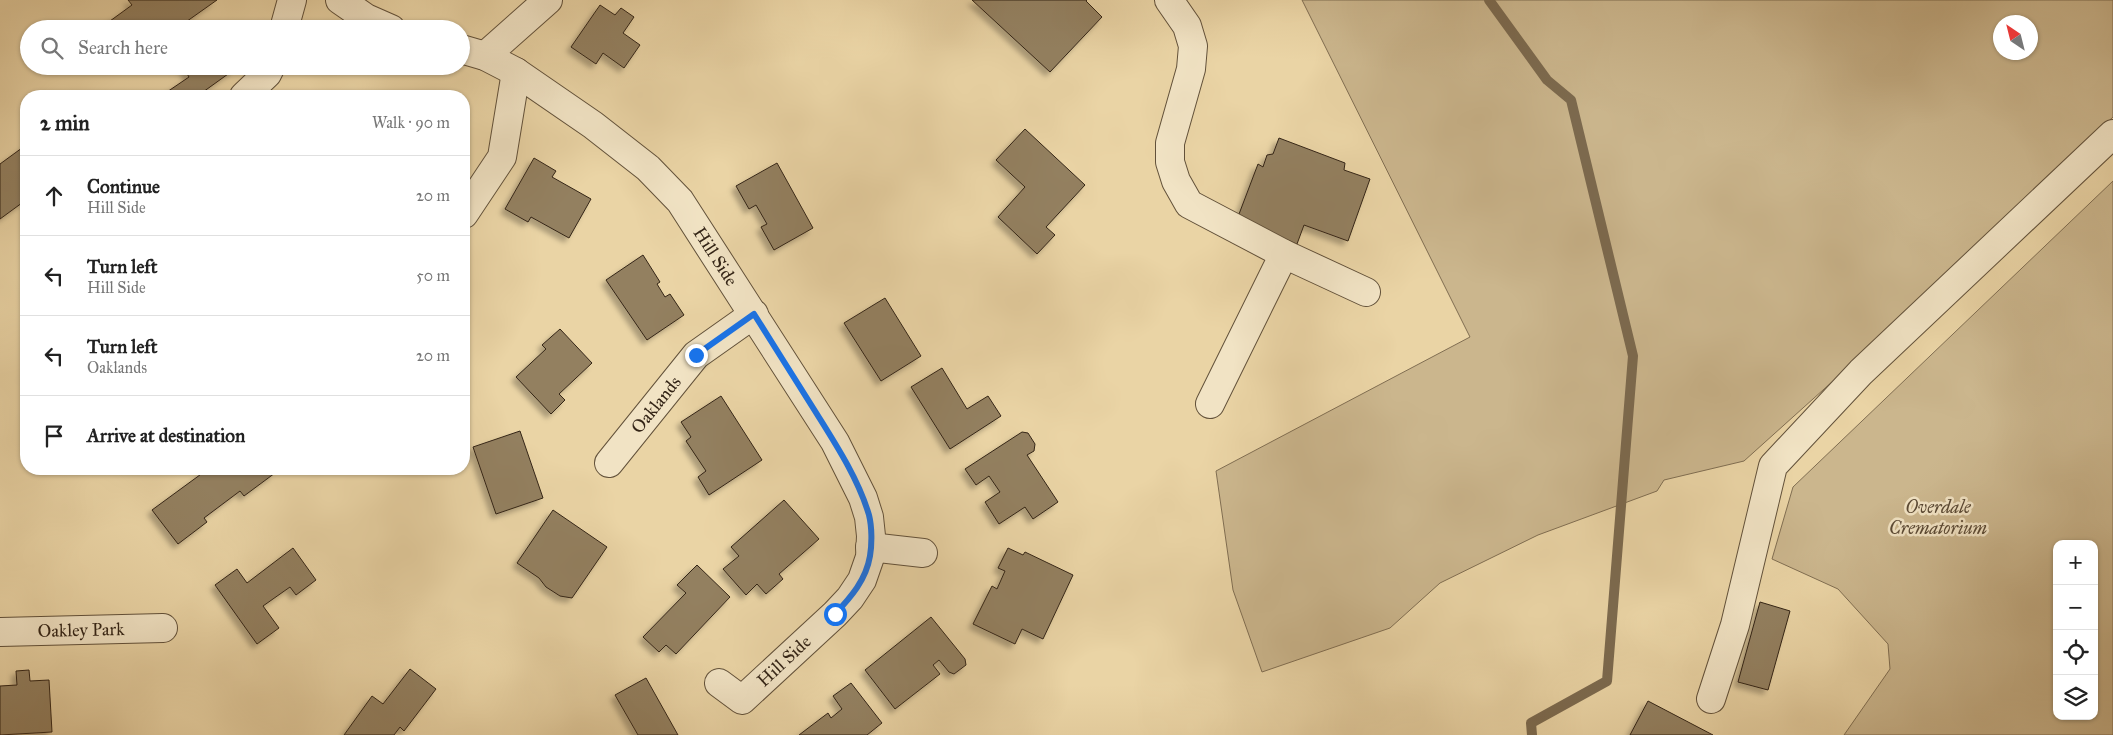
<!DOCTYPE html>
<meta charset="utf-8">
<style>
body{margin:0;font-family:"IM FELL Great Primer",serif;background:#f2f2f2;color:#222}
.controls{position:absolute;right:15px;bottom:15px;display:grid;overflow:hidden;border-radius:10px;box-shadow:0 1px 4px #0004}
.controls button{width:45px;height:45px;display:grid;place-items:center;padding:0;border:0;border-bottom:1px solid #e0e0e0;background:#fff;color:#222;font:25px sans-serif}
.compass{position:absolute;left:1993px;top:15px;width:45px;height:45px;border-radius:50%;background:#fff;box-shadow:0 1px 4px #0004;rotate:325deg}
.stop{position:absolute;width:15px;height:15px;margin:-11px;border:4px solid #1a73e8;border-radius:50%;background:#fff}
.stop.end{background:#1a73e8;border-color:#fff;box-shadow:0 1px 5px #0008}
.list{margin:0;padding:0;list-style:none}
h2{display:flex;justify-content:space-between;align-items:center;height:65px;margin:0;padding:0 20px;font-size:21px}
h2 small{font-size:16px;font-weight:400;color:#767676}
.list li{display:grid;grid-template-columns:32px 1fr auto;gap:15px;align-items:center;box-sizing:border-box;height:80px;padding:0 20px;border-top:1px solid #e0e0e0}
.list b{display:block;font-size:19px;white-space:nowrap}
.list p{margin:0;font-size:16px;white-space:nowrap;color:#767676}
.list em{font-size:16px;font-style:normal;color:#767676}
.icon{flex:none;width:28px;height:28px;fill:none;stroke:currentColor;stroke-width:2;stroke-linecap:round;stroke-linejoin:round}
.map{position:relative;flex:none;width:2113px;height:735px;overflow:hidden}
.search{position:absolute;background:#fff;box-shadow:0 1px 4px #0004;left:20px;top:20px;width:450px;height:55px;display:flex;align-items:center;gap:12px;box-sizing:border-box;padding:0 18px;border-radius:28px;color:#767676;font-size:19px}
.panel{position:absolute;background:#fff;box-shadow:0 1px 4px #0004;left:20px;top:90px;width:450px;height:385px;border-radius:20px}
.map>svg:first-child{display:block}
</style>
<div class="map">
<svg width="2113" height="735" viewBox="0 0 2113 735">
<defs>
<filter id="shadow"><feDropShadow dx="-4.5" dy="4.5" stdDeviation="2.5" flood-color="#0004"/></filter>
</defs>
<rect width="100%" height="100%" fill="#ead4a5"/>
<filter id="stains"><feTurbulence type="fractalNoise" baseFrequency=".004" numOctaves="4"/><feColorMatrix values="0 0 0 0 .2 0 0 0 0 .09 0 0 0 0 .02 0 0 0 .5 -.17"/></filter>
<radialGradient id="worn" r=".72"><stop offset=".6" stop-color="#630" stop-opacity="0"/><stop offset="1" stop-color="#630" stop-opacity=".3"/></radialGradient>
<g fill="#cbb68d" stroke="#806e52" fill-rule="evenodd">
<path d="M1302 0H2113V117L1853 363 1744 461 1664 480 1657 491 1538 535 1440 583 1390 628 1262 672 1233 590 1216 471 1470 337ZM2000 22H2030V52H2000Z"/>
<path d="M2113 181V735H1844L1890 669 1888 644 1838 589 1772 559 1793 487ZM2057 544H2094V716H2057Z"/>
</g>
<g fill="none" stroke-linecap="round" stroke-linejoin="round">
<path stroke="#7c6a4f" stroke-width="10" d="M1489 0 1547 80 1571 100 1633 356 1607 681 1531 723 1532 735"/>
</g>
<g fill="#938061" stroke="#342517" filter="url(#shadow)">
<path d="M128 0H217L183 24 187 29H99L132 5Z"/>
<path d="M972 0H1087L1086 1 1102 17 1050 72Z"/>
<path d="M600 5 615 15 621 8 634 17 623 33 640 45 624 68 603 53 596 64 571 47Z"/>
<path d="M182 66H233L235 69 203 92 206 96H161L189 77Z"/>
<path d="M1025 129 1085 185 1046 227 1055 235 1037 254 998 217 1025 187 996 160Z"/>
<path d="M1279 138 1345 163 1344 170 1370 179 1348 241 1304 225 1297 244 1236 222 1258 164 1263 167 1267 155 1273 154Z"/>
<path d="M26 145V200L0 219V164Z"/>
<path d="M534 158 556 171 552 177 591 199 569 238 531 217 528 222 505 209Z"/>
<path d="M777 163 813 228 774 250 761 227 767 224 756 205 749 209 736 186Z"/>
<path d="M643 255 660 282 657 284 665 297 670 294 684 315 647 340 606 280Z"/>
<path d="M885 298 921 356 881 381 844 323Z"/>
<path d="M560 329 592 363 559 394 565 400 551 414 516 377 546 349 542 345Z"/>
<path d="M942 368 967 409 988 396 1001 416 950 449 911 387Z"/>
<path d="M721 396 762 460 709 495 698 477 706 471 686 441 691 437 681 422Z"/>
<path d="M520 431 543 498 496 514 473 447Z"/>
<path d="M1022 432 1028 433 1035 444 1034 451 1027 455 1058 502 1033 519 1025 507 999 524 985 502 1000 492 989 476 976 485 965 469Z"/>
<path d="M208 469H272L275 473 244 496 240 491 204 518 207 522 178 544 152 510Z"/>
<path d="M784 500 819 539 779 574 783 579 766 594 757 584 746 595 723 569 739 556 731 547Z"/>
<path d="M553 510 607 547 572 598 560 596 546 587 539 578 517 563Z"/>
<path d="M293 548 316 580 296 595 290 587 263 606 279 628 257 644 215 585 237 569 247 583Z"/>
<path d="M1008 548 1023 555 1025 552 1073 575 1043 639 1022 629 1015 644 973 624 992 586 997 589 1005 571 998 568Z"/>
<path d="M697 565 730 597 676 654 666 645 659 652 643 637 686 593 677 585Z"/>
<path d="M1760 602 1790 611 1768 690 1738 682Z"/>
<path d="M931 617 965 659 966 665 954 674 949 672 939 660 933 665 940 674 895 709 865 670Z"/>
<path d="M410 669 436 689 404 731 400 727 394 735H344L372 696 383 704Z"/>
<path d="M29 670 30 681 49 680 52 732 0 735V686L17 685 16 671Z"/>
<path d="M646 678 678 735H638L615 695Z"/>
<path d="M851 683 882 723 867 735H799L828 713 831 718 842 709 833 696Z"/>
<path d="M1648 701 1713 735H1630Z"/>
</g>
<g fill="none" stroke-linecap="round" stroke-linejoin="round">
<g stroke="#62513a" stroke-width="30">
<g id="minor">
<path d="M340 0 366 18 391 29"/>
<path d="M1169 0 1187 26 1193 46 1191 69 1170 143V162L1176 181 1189 204 1284 254 1366 292"/>
<path d="M284 29 292 0"/>
<path id="s1" d="M461 49 485 56 516 72 593 125 648 168 680 201 835 442 863 498 869 517 871 536 870 557 862 580 850 598 835 614 742 700 719 683"/>
<path d="M485 56 548 0"/>
<path d="M244 96 267 74 271 66"/>
<path d="M464 214 502 157 516 72"/>
<path d="M1210 404 1284 254"/>
<path id="s2" d="M609 463 696 355 754 314"/>
<path d="M870 547 923 553"/>
<path id="s3" d="M0 632 163 628"/>
<path d="M1711 699 1735 625 1773 466 1861 372 2113 134"/>
</g>
</g>
<use href="#minor" stroke="#f1e3c4" stroke-width="28"/>
</g>
<g fill="none" stroke-linecap="round" stroke-linejoin="round">
<path stroke="#1a73e8" stroke-width="6" d="M696 355 754 314C774 346 795 379 815 411 835 443 858 478 869 515 872 527 872 544 870 556 866 580 851 597 835 614"/>
</g>
<g text-anchor="middle" stroke-width="5" stroke-linejoin="round" paint-order="stroke">
<g font-size="18" fill="#342517" stroke="#f1e3c4">
<text dy="6" stroke="none"><textPath href="#s1" startOffset="335">Hill Side</textPath></text>
<text dy="6" stroke="none"><textPath href="#s2" startOffset="75">Oaklands</textPath></text>
<text dy="6" stroke="none"><textPath href="#s3" startOffset="81">Oakley Park</textPath></text>
<text transform="translate(784 661) rotate(-43)" y="6">Hill Side</text>
</g>
<g font-size="18" font-style="italic" fill="#5a4934" stroke="#f1e3c4">
<text x="1938" y="513">Overdale<tspan x="1938" dy="21">Crematorium</tspan></text>
</g>
</g>
<rect width="100%" height="100%" filter="url(#stains)"/>
<rect width="100%" height="100%" fill="url(#worn)"/>
</svg>
<div class="controls">
<button>+</button>
<button>−</button>
<button><svg class="icon" aria-label="locate" viewBox="0 0 24 24"><circle cx="12" cy="12" r="6"/><path d="M12 2v4M12 18v4M2 12h4M18 12h4"/></svg></button>
<button><svg class="icon" aria-label="layers" viewBox="0 0 24 24"><path d="M12 4l9 5-9 5-9-5zM3 14l9 5 9-5"/></svg></button>
</div>
<svg class="compass" viewBox="-18 -18 36 36"><path d="M0-13l5 13h-10z" fill="#e53935"/><path d="M0 13l5-13h-10z" fill="#767676"/></svg>
<div class="stop" style="left:835px;top:614px"></div>
<div class="stop end" style="left:696px;top:355px"></div>
<div class="search"><svg class="icon" aria-label="search" viewBox="0 0 24 24"><circle cx="10" cy="10" r="6"/><path d="M15 15l6 6"/></svg>Search here</div>
<section class="panel">
<h2>2 min<small>Walk · 90 m</small></h2>
<ul class="list">
<li><svg class="icon" aria-label="ahead" viewBox="0 0 24 24"><path d="M12 20V5M6 11l6-6 6 6"/></svg><div><b>Continue</b><p>Hill Side</p></div><em>20 m</em></li>
<li><svg class="icon" aria-label="left" viewBox="0 0 24 24"><path d="M17 20v-9H6M10 6l-5 5 5 5"/></svg><div><b>Turn left</b><p>Hill Side</p></div><em>50 m</em></li>
<li><svg class="icon" aria-label="left" viewBox="0 0 24 24"><path d="M17 20v-9H6M10 6l-5 5 5 5"/></svg><div><b>Turn left</b><p>Oaklands</p></div><em>20 m</em></li>
<li><svg class="icon" aria-label="arrive" viewBox="0 0 24 24"><path d="M6 21V4h12l-3 4 3 4H6"/></svg><div><b>Arrive at destination</b></div></li>
</ul>
</section>
</div>
